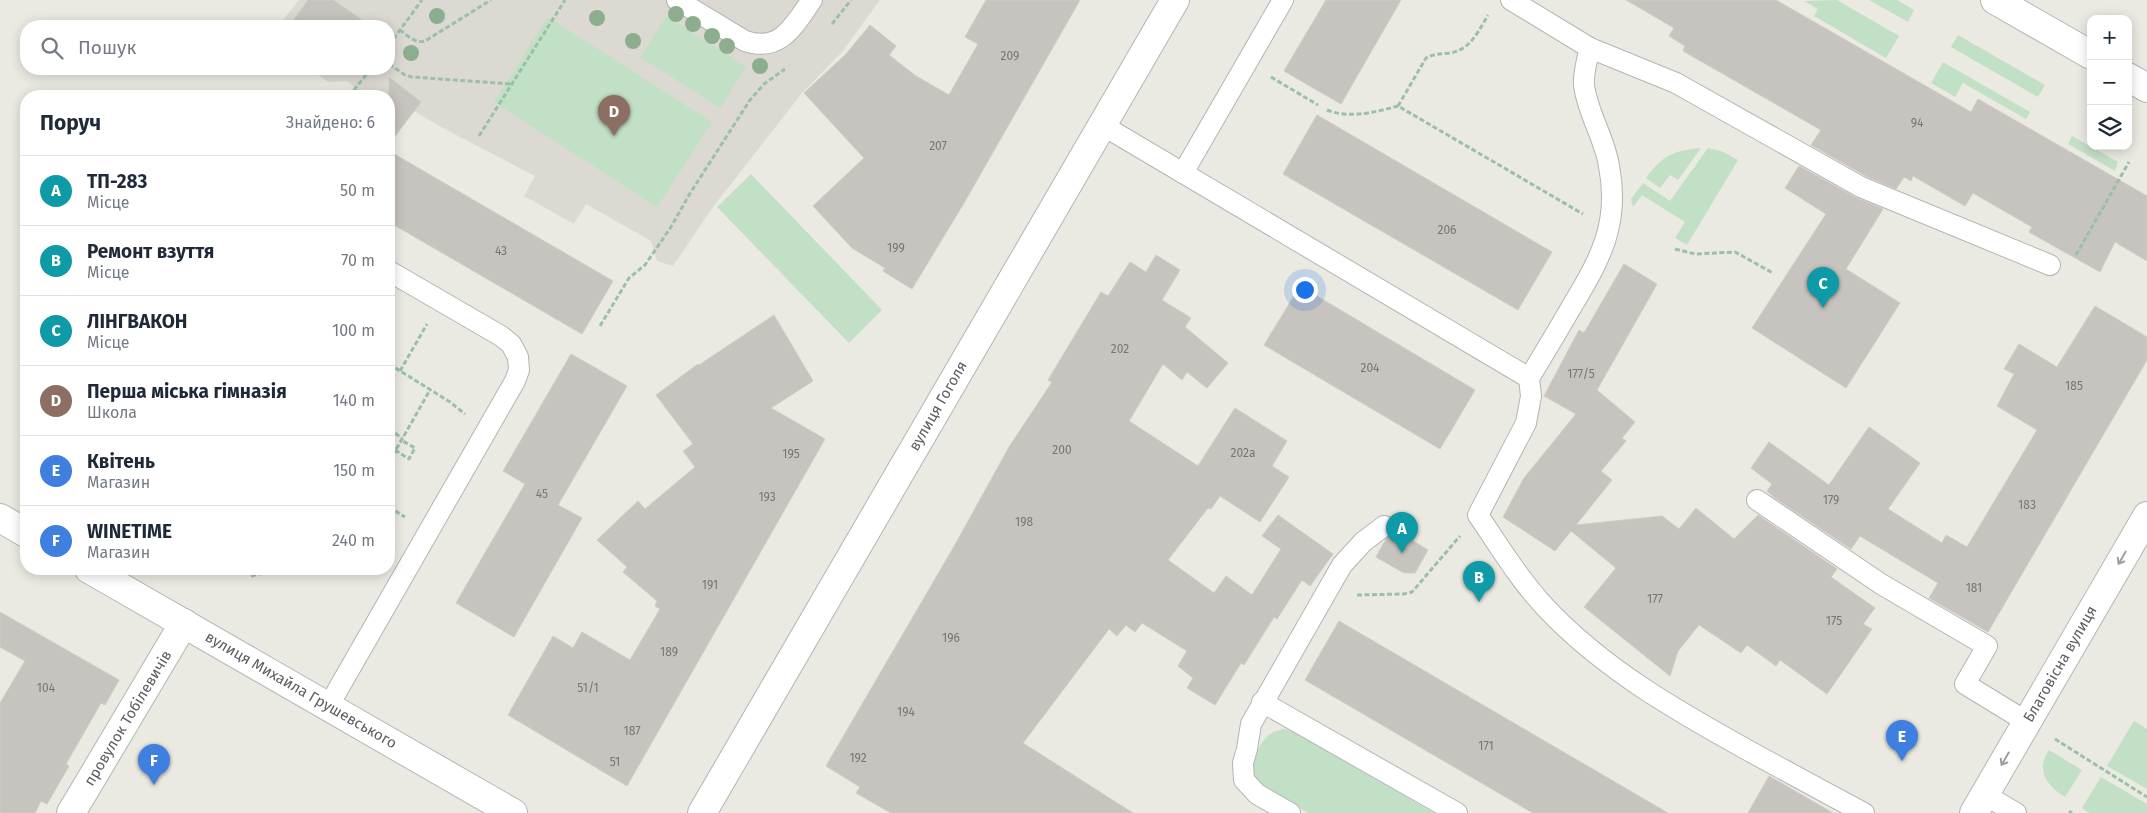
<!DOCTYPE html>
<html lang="uk">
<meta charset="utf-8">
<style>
body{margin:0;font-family:"Fira Sans",sans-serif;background:#f2f2f3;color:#1f2937}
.controls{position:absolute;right:15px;top:15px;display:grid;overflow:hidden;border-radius:10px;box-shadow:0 2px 12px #0003}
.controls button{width:45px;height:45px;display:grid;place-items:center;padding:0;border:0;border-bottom:1px solid #e0e1e3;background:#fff;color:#1f2937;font:25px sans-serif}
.you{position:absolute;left:1304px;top:289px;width:18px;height:18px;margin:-12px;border:4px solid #fff;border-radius:50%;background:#1a73e8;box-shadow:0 0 0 8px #1a73e833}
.badge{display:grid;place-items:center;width:32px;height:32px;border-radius:50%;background:#d93025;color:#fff;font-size:16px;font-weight:700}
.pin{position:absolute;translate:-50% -41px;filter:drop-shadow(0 1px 2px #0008)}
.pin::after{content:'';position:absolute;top:26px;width:18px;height:15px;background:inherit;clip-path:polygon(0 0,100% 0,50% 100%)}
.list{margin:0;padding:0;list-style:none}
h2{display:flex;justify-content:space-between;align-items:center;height:65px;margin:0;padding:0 20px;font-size:21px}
h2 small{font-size:16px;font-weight:400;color:#747a83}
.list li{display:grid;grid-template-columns:32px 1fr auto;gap:15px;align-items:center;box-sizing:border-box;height:70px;padding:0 20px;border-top:1px solid #e0e1e3}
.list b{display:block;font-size:19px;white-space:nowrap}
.list p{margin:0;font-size:16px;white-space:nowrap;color:#747a83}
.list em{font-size:16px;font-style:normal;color:#747a83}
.icon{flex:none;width:28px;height:28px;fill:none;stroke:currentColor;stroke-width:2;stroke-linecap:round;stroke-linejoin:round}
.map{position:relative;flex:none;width:2147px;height:813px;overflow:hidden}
.search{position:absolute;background:#fff;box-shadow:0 2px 12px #0003;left:20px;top:20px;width:375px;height:55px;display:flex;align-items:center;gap:12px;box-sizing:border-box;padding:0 18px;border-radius:20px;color:#747a83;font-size:19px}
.panel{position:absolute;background:#fff;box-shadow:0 2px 12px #0003;left:20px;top:90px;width:375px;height:485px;border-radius:20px}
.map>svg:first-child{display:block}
</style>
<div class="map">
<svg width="2147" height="813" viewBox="0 0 2147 813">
<rect width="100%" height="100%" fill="#ebeae2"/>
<path fill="#dbd9d1" d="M299 0H880L842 52 802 93 713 207 673 266 657 261 651 241 586 204 574 224 524 196 535 176 441 127 414 111 402 126 389 115V96H365L347 81 328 82 310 69H389V26H278Z"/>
<g fill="#c2e0c5">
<path d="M1837 0 1899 36 1886 58 1814 16 1818 9 1804 1Z"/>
<path d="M1869 0H1897L1914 10 1908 22Z"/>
<path d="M667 16 746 67 720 108 640 57Z"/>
<path d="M548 17 712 122 657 207 494 102Z"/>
<path d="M1958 35 2045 85 2038 97 1951 47Z"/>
<path d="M1943 62 2030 112 2026 119 1963 83 1955 97 1931 83Z"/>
<path d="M2072 136 2118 162 2115 171 2068 144Z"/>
<path d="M1701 148 1678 180 1670 175 1660 188 1646 178C1662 156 1674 150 1701 148Z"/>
<path d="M1708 148 1721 151 1738 160 1687 245 1675 238 1685 222 1642 195 1633 207 1631 199 1643 183 1670 201Z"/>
<path d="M751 174 882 310 849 343 717 207Z"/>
<path d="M2134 721 2147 729V789L2107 766Z"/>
<path d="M1285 729 1293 732 1434 813H1308L1262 786 1252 774C1254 754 1262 731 1285 729Z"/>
<path d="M2049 750 2082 770 2065 797C2047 786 2035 770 2049 750Z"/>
<path d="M2101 777 2147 804V813H2089L2082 808Z"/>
</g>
<g fill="#c7c4bf" stroke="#cfccc1">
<path d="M308 0H333L371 26H289Z"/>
<path d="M986 0H1080L964 203 912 289 883 271 885 268 852 248 813 206 864 158 804 93 846 54 870 25 896 46 889 55 916 76 949 95 978 44 965 37Z"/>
<path d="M1326 0H1401L1341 104 1284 71Z"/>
<path d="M1626 0H1776L1971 112 1978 99 2147 196V261L2115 242 2100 272 2029 232 2032 227 1973 193 1965 206 1913 176 1911 181 1904 177 1896 189 1866 176 1811 145 1821 130 1683 51 1685 46 1669 36 1674 28Z"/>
<path d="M389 77 421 102 389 144Z"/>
<path d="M1317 115 1552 252 1518 310 1283 174Z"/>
<path d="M389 151 613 281 582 334 389 222Z"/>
<path d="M1799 166 1855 197 1883 209 1846 269 1900 303 1846 388 1752 328 1826 214 1785 188Z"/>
<path d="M1156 255 1180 270 1162 300 1191 318 1185 327 1228 363 1207 388 1187 372 1182 380 1163 364 1129 421 1198 466 1235 408 1287 441 1272 466 1289 477 1260 522 1220 496 1211 509 1208 508 1168 560 1214 593 1226 576 1252 595 1281 549 1262 536 1278 515 1333 554 1310 586 1302 580 1277 619 1274 617 1244 665 1241 663 1215 705 1187 688 1193 678 1178 666 1187 651 1142 623 1135 632 1126 625 1117 636 1109 629 1023 743 1133 813H891L856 793 860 787 826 766 956 543 1009 447 1052 382 1048 380 1101 292 1108 296 1130 262 1146 272Z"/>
<path d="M1624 264 1657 284 1597 390 1635 422 1622 438 1626 441 1601 471 1612 480 1576 525 1662 516 1679 529 1696 508 1734 539 1758 515 1837 569 1831 577 1875 608 1863 624 1872 629 1827 694 1780 660 1776 666 1747 645 1741 653 1699 625 1678 651 1670 676 1584 607 1616 568 1571 531 1555 551 1503 517 1524 478 1576 414 1544 396 1579 330 1584 333Z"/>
<path d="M1300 286 1475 390 1440 449 1264 345Z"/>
<path d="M2095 306 2147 337V360L1988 632 1929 598 1938 583 1860 536 1851 549 1775 498 1767 491 1772 484 1751 468 1769 442 1829 485 1869 427 1920 463 1888 509 1942 543 1946 535 1967 547 2037 430 1997 406 2014 374 2004 369 2019 344 2057 367Z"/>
<path d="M774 315 813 381 771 408 825 439 627 786 508 715 553 636 573 648 582 632 630 660 660 609 655 606 657 601 623 572 627 567 597 540 638 501 645 509 695 467 683 451 693 444 656 395 698 364 699 365Z"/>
<path d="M571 354 627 386 558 505 582 518 514 637 456 603 525 484 503 471Z"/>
<path d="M1395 530 1428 550 1415 573H1404L1376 557 1386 539Z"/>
<path d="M0 612 119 680 105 705 101 703 66 764 69 766 47 804 41 801 35 813H0V703L25 661 0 647Z"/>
<path d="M1339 621 1668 813H1533L1305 680Z"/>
<path d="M1769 776 1833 813H1748Z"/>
</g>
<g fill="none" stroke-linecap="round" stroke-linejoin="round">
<g stroke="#b3b4b8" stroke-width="22">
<g id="service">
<path d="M677 0 745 41C781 53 794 25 812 0"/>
<path d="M1590 48 1676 83 1861 187 2050 265"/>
<path d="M1102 125 1529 378C1544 354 1558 330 1572 306 1601 258 1620 223 1609 166 1605 139 1587 112 1584 85 1583 73 1587 60 1590 48L1511 0"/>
<path d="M1183 173 1283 0"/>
<path d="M1529 378 1531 396 1526 423 1478 515C1499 546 1519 579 1545 607 1603 669 1677 711 1751 752 1788 772 1826 793 1864 813"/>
<path d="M1757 500 1881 584 1987 646 1965 684 2027 722"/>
<path d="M1262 702 1457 813"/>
<path d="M329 705 515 381 519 370 518 357 511 344 501 336 389 271"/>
<path d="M1985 795 2016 813"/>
<path d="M1290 813 1257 794 1244 780 1243 763 1247 749 1251 724 1342 565 1363 542 1384 526"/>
</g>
</g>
<g stroke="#b3b4b8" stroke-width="30">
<g id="minor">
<path d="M1995 0 2091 55"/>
<path d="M2128 77 2147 88"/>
<path d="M71 813 184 623"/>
<path d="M702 813 1175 0"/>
</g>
</g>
<g stroke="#b4b5bb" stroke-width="30">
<g id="secondary">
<path d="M0 518 26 533"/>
<path d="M89 569 513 813"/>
<path d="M1974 813 2147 516"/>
</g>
</g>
<g stroke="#9bc0aa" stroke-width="3" stroke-dasharray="5 2.5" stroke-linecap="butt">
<path d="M832 24 851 0"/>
<path d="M400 30C407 35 415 44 425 41L491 0"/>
<path d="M389 45 422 0"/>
<path d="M389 64 405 75 412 77 511 84"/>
<path d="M1271 77 1318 105"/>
<path d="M349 96 371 69"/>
<path d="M1398 106 1426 58C1433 54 1441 54 1450 53 1470 50 1478 32 1488 15"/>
<path d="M1327 110C1349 119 1376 112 1398 106L1583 214"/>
<path d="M479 136 565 0"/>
<path d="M1675 249 1695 254 1735 252 1773 273"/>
<path d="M2076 255 2129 162"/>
<path d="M600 326 629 278 645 265 671 227 689 195 750 100 764 84 785 69"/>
<path d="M389 364 450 402 465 414"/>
<path d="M400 371 427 324"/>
<path d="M389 429 402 438"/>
<path d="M395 450 409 459 415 448 401 440"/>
<path d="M389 462 430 390"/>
<path d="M389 507 405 517"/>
<path d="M251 576 280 569"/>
<path d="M1357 595 1404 594 1412 592 1460 536"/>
<path d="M2055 739 2147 797"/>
<path d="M149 746 159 775"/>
<path d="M2069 811 2072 813"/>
</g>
<use href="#service" stroke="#fff" stroke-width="20"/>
<use href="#minor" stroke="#fff" stroke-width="28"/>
<use href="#secondary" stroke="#fff" stroke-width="28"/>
</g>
<g fill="#8cae8e">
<circle cx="676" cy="14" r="8"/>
<circle cx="437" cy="16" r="8"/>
<circle cx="597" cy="18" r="8"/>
<circle cx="693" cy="24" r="8"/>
<circle cx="712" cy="36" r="8"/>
<circle cx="633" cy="41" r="8"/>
<circle cx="727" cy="46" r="8"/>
<circle cx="411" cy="53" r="8"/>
<circle cx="760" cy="66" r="8"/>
</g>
<defs><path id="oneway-shaft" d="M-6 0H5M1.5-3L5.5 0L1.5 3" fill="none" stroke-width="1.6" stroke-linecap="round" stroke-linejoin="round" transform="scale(1.25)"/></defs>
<g stroke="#9c9ea0">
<use href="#oneway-shaft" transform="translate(2122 558) rotate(120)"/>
<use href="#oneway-shaft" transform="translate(2005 759) rotate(120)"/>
</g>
<g text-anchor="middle" stroke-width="5" stroke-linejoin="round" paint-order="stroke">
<g font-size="12" fill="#757778">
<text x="1010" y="60">209</text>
<text x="1917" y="127">94</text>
<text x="938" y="150">207</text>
<text x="1447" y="234">206</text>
<text x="896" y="252">199</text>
<text x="501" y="255">43</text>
<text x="1120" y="353">202</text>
<text x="1370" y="372">204</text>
<text x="1581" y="378">177/5</text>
<text x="2074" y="390">185</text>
<text x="1062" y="454">200</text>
<text x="1243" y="457">202а</text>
<text x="791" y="458">195</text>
<text x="542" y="498">45</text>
<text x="767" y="501">193</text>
<text x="1831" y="504">179</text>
<text x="2027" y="509">183</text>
<text x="1024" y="526">198</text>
<text x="710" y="589">191</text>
<text x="1974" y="592">181</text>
<text x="1655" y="603">177</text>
<text x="1834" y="625">175</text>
<text x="951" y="642">196</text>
<text x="669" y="656">189</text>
<text x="46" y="692">104</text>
<text x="588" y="692">51/1</text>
<text x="906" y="716">194</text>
<text x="632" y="735">187</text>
<text x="1486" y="750">171</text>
<text x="858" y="762">192</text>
<text x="615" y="766">51</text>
</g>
<g font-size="15" fill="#5a5d61" stroke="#fff">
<text transform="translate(938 406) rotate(-60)" y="5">вулиця Гоголя</text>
<text transform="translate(2060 664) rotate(-60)" y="5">Благовісна вулиця</text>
<text transform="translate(301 690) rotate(30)" y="5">вулиця Михайла Грушевського</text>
<text transform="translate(128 718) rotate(-59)" y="5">провулок Тобілевичів</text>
</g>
</g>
</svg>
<div class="controls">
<button>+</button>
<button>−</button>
<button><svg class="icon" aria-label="layers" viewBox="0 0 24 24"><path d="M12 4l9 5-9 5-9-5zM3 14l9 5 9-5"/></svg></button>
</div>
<div class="you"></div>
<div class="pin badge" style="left:1402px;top:553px;background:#0f9aa8">A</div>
<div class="pin badge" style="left:1479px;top:602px;background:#0f9aa8">B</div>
<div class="pin badge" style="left:1823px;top:308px;background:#0f9aa8">C</div>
<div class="pin badge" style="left:614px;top:136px;background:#8d6e63">D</div>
<div class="pin badge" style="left:1902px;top:761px;background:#3f7fe0">E</div>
<div class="pin badge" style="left:154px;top:785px;background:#3f7fe0">F</div>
<div class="search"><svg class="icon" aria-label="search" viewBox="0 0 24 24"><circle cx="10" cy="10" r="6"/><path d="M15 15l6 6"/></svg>Пошук</div>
<section class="panel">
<h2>Поруч<small>Знайдено: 6</small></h2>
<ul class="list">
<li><span class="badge" style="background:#0f9aa8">A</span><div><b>ТП-283</b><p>Місце</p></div><em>50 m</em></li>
<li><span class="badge" style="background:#0f9aa8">B</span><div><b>Ремонт взуття</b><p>Місце</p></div><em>70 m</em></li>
<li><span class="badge" style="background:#0f9aa8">C</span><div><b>ЛІНГВАКОН</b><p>Місце</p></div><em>100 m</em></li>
<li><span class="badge" style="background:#8d6e63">D</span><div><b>Перша міська гімназія</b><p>Школа</p></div><em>140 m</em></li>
<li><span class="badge" style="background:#3f7fe0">E</span><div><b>Квітень</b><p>Магазин</p></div><em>150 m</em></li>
<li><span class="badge" style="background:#3f7fe0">F</span><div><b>WINETIME</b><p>Магазин</p></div><em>240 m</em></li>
</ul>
</section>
</div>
